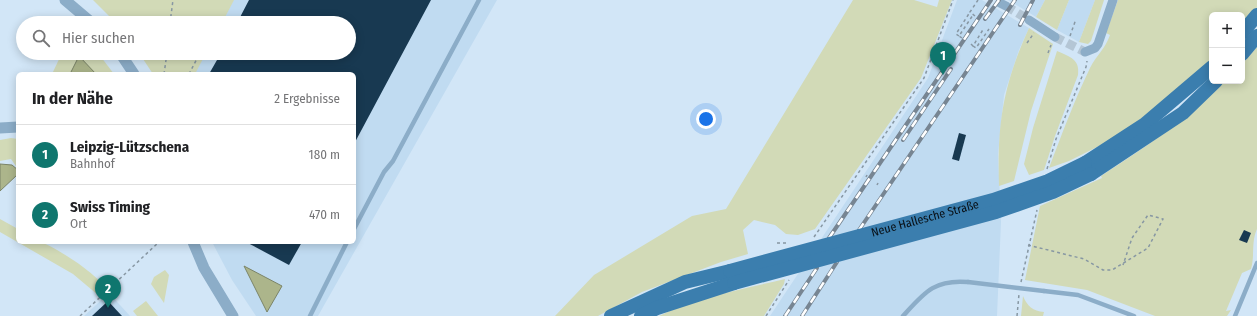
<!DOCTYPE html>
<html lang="de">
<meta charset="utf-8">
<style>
body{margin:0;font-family:"Fira Sans Condensed",sans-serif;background:#f2f2f2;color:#202124}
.controls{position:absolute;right:12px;top:12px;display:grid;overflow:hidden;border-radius:6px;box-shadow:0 2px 10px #0003}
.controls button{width:36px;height:36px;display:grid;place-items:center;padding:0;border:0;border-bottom:1px solid #e0e0e0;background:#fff;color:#202124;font:20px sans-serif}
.you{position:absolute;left:706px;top:119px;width:14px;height:14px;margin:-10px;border:3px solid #fff;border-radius:50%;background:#1a73e8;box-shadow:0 0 0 6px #1a73e833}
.badge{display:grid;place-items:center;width:26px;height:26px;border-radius:50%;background:#0f766e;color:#fff;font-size:13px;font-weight:700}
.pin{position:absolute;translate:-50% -33px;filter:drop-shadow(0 1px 2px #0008)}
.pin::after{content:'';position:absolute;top:21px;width:14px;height:12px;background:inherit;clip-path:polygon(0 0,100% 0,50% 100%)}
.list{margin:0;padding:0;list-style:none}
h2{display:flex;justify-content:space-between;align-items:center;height:52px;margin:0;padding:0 16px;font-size:17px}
h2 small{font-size:13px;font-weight:400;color:#757577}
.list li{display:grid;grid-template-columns:26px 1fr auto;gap:12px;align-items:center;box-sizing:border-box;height:60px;padding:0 16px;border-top:1px solid #e0e0e0}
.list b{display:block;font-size:15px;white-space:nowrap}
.list p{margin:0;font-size:13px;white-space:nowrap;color:#757577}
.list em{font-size:13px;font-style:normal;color:#757577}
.icon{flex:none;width:22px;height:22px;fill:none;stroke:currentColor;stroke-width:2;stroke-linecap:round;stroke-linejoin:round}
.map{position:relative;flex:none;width:1257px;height:316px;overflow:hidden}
.search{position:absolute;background:#fff;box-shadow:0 2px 10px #0003;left:16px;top:16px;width:340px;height:44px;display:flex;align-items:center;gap:10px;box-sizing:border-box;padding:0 14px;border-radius:22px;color:#757577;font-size:15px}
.panel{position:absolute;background:#fff;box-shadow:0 2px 10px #0003;left:16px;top:72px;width:340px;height:172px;border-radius:6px}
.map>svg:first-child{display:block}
</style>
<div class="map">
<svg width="1257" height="316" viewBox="0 0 1257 316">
<rect width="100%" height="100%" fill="#d2e6f7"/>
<g fill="#c0dbf1">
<path d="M233 0H497L318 316H256L232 280 212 242H354V74H192L204 53H349V23H220Z"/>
<path d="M957 0H982L1029 28 1019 50 1004 95 998 154 1001 222 997 316H770L928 78Z"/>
<path d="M1008 0H1045L1036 17Z"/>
<path d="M1069 0H1095L1079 42 1057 30Z"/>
<path d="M109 293 130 316H84Z"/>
</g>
<g fill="#d2dab7">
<path d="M93 0H234L222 23H116Z"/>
<path d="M853 0H914L937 7 939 0H952L921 78 815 229 798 235 786 234 775 225 754 220 743 230 748 254 721 262 642 292 598 316H555L594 275 692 216 726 209Z"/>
<path d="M1045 0H1069L1057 30 1036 17Z"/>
<path d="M1095 0H1104L1091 41 1088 44 1079 42Z"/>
<path d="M1118 0H1257V8L1242 26V15H1212V61L1121 135 1069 161 1049 168C1062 134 1074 101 1090 68 1097 54 1104 51 1110 35L1106 33Z"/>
<path d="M1029 28 1053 44 1031 111 1014 181 999 186C997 124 1003 85 1029 28Z"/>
<path d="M1257 47V229C1251 242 1255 255 1251 269L1242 273 1226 311 1231 310 1227 316H1155L1087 290 1025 280 1040 206 1102 178 1101 176C1145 147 1189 119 1225 81H1242V64Z"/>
<path d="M1057 51C1070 57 1080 59 1078 75L1055 136 1044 170 1029 175 1024 164 1033 128Z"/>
<path d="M62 53H98L114 74H52Z"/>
<path d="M139 53H206L195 74H153Z"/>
<path d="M11 138 18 139V169L11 159 0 161V140Z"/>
<path d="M0 219 18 229V242C25 242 34 240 40 242 53 245 102 277 105 289L98 295 73 274 0 232Z"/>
<path d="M165 270 169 275 164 303 151 284 154 277Z"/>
<path d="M785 279 784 284 764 316H659C696 297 744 289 785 279Z"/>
<path d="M1023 296C1027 306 1033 311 1044 312L1043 316H1021Z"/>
<path d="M146 301 158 316H137L133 311Z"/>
</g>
<g fill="#acb58b" stroke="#7b8468">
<path d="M79 56 96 74H70Z"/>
<path d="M0 164 12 165 18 170 17 175 0 191Z"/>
<path d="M244 266 282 286 267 312Z"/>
</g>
<g fill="#183951">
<path d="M249 0H431L354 144V74H209L221 53H349V23H237Z"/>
<path d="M959 133 966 135 959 161 952 159Z"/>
<path d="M1244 230 1251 233 1247 243 1239 240Z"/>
<path d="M246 242H302L289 265Z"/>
<path d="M108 301 122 316H92Z"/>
</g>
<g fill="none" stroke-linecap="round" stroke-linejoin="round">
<g stroke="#b4c6d5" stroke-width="9" stroke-dasharray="9 4.5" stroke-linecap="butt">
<path d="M1006 6 1029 20"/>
<path d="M1055 37 1085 52"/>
</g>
<g stroke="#8797a3" stroke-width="1.5" stroke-dasharray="3 3" stroke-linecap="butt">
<path d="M975 16 970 12 978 0"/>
<path d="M170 23 173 0"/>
<path d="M959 36 956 34 970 12"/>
<path d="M1070 36 1076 19"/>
<path d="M962 38 959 36 973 15"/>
<path d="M1027 43 1034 33"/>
<path d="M971 44 973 46 984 28"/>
<path d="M973 46 976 48 989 29"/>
<path d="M1048 53 1051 45"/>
<path d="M164 74 167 53"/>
<path d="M189 74 200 53"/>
<path d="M1047 169 1056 139 1086 67 1087 61"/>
<path d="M866 177 867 175"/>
<path d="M877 185 878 183"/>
<path d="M814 237 924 78 953 0"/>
<path d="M777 243H787"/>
<path d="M1028 245 1084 259 1103 270H1112L1148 248 1163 219 1148 215 1132 238 1123 265"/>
<path d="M1021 282 1037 210"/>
<path d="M80 316 159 242"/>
<path d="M766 316 789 280"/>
<path d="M1017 316 1019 294"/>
</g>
<g stroke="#8cadc8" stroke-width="4.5">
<path d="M354 229 384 172 393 161 479 0"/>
<path d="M1044 291 1078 295 1134 316"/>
<path d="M310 316 347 242"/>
<path d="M903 316C924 293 934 279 968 282"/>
<path d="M1235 316 1257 263"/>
</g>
<g stroke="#8cadc8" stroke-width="9">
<path d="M1000 3 1006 6"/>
<path d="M1029 20 1055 37"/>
<path d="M1085 52 1095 48 1098 44 1113 0"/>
</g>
<g stroke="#8cadc8" stroke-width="11">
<path d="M65 0 92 23"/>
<path d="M120 53 134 74"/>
<path d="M0 128 18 127"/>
<path d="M193 242 204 268 233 316"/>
</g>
<g stroke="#3b7eae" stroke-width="14">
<path d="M1242 33 1257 15"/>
<path d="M1242 54 1257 36"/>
<path d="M1085 163 1145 124 1212 67"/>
<path d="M1091 174 1183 113 1216 81"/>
<path d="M611 316 685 282 730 271"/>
<path d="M641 316 657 308 734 283"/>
</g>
<g stroke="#778592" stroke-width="4">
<g id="rail">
<path d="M985 19 999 0"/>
<path d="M1020 25 1033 0"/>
<path d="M903 140 951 69"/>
<path d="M859 230 1015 0"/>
<path d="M829 238 991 0"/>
<path d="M785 316 817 268"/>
<path d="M802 316 837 262"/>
</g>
</g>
<use href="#rail" stroke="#fff" stroke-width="2.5" stroke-dasharray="8" stroke-linecap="butt"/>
<path stroke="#8cadc8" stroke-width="4.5" d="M968 282 1044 291"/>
<g stroke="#3b7eae" stroke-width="14">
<path id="s1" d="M730 271 993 200 1048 181 1085 163"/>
<path d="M734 283 996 212 1053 192 1091 174"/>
</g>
</g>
<g text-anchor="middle" stroke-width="4" stroke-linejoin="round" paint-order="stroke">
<g font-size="12" fill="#091016" stroke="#fff">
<text dy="4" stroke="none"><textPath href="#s1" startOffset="202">Neue Hallesche Straße</textPath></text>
</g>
</g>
</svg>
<div class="controls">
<button>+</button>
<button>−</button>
</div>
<div class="you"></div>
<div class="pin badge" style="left:943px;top:75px">1</div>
<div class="pin badge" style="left:108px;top:308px">2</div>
<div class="search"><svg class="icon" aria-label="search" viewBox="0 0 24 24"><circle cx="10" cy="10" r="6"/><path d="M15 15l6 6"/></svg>Hier suchen</div>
<section class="panel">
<h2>In der Nähe<small>2 Ergebnisse</small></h2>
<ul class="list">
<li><span class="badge">1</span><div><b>Leipzig-Lützschena</b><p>Bahnhof</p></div><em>180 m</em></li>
<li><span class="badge">2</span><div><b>Swiss Timing</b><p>Ort</p></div><em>470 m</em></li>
</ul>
</section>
</div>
